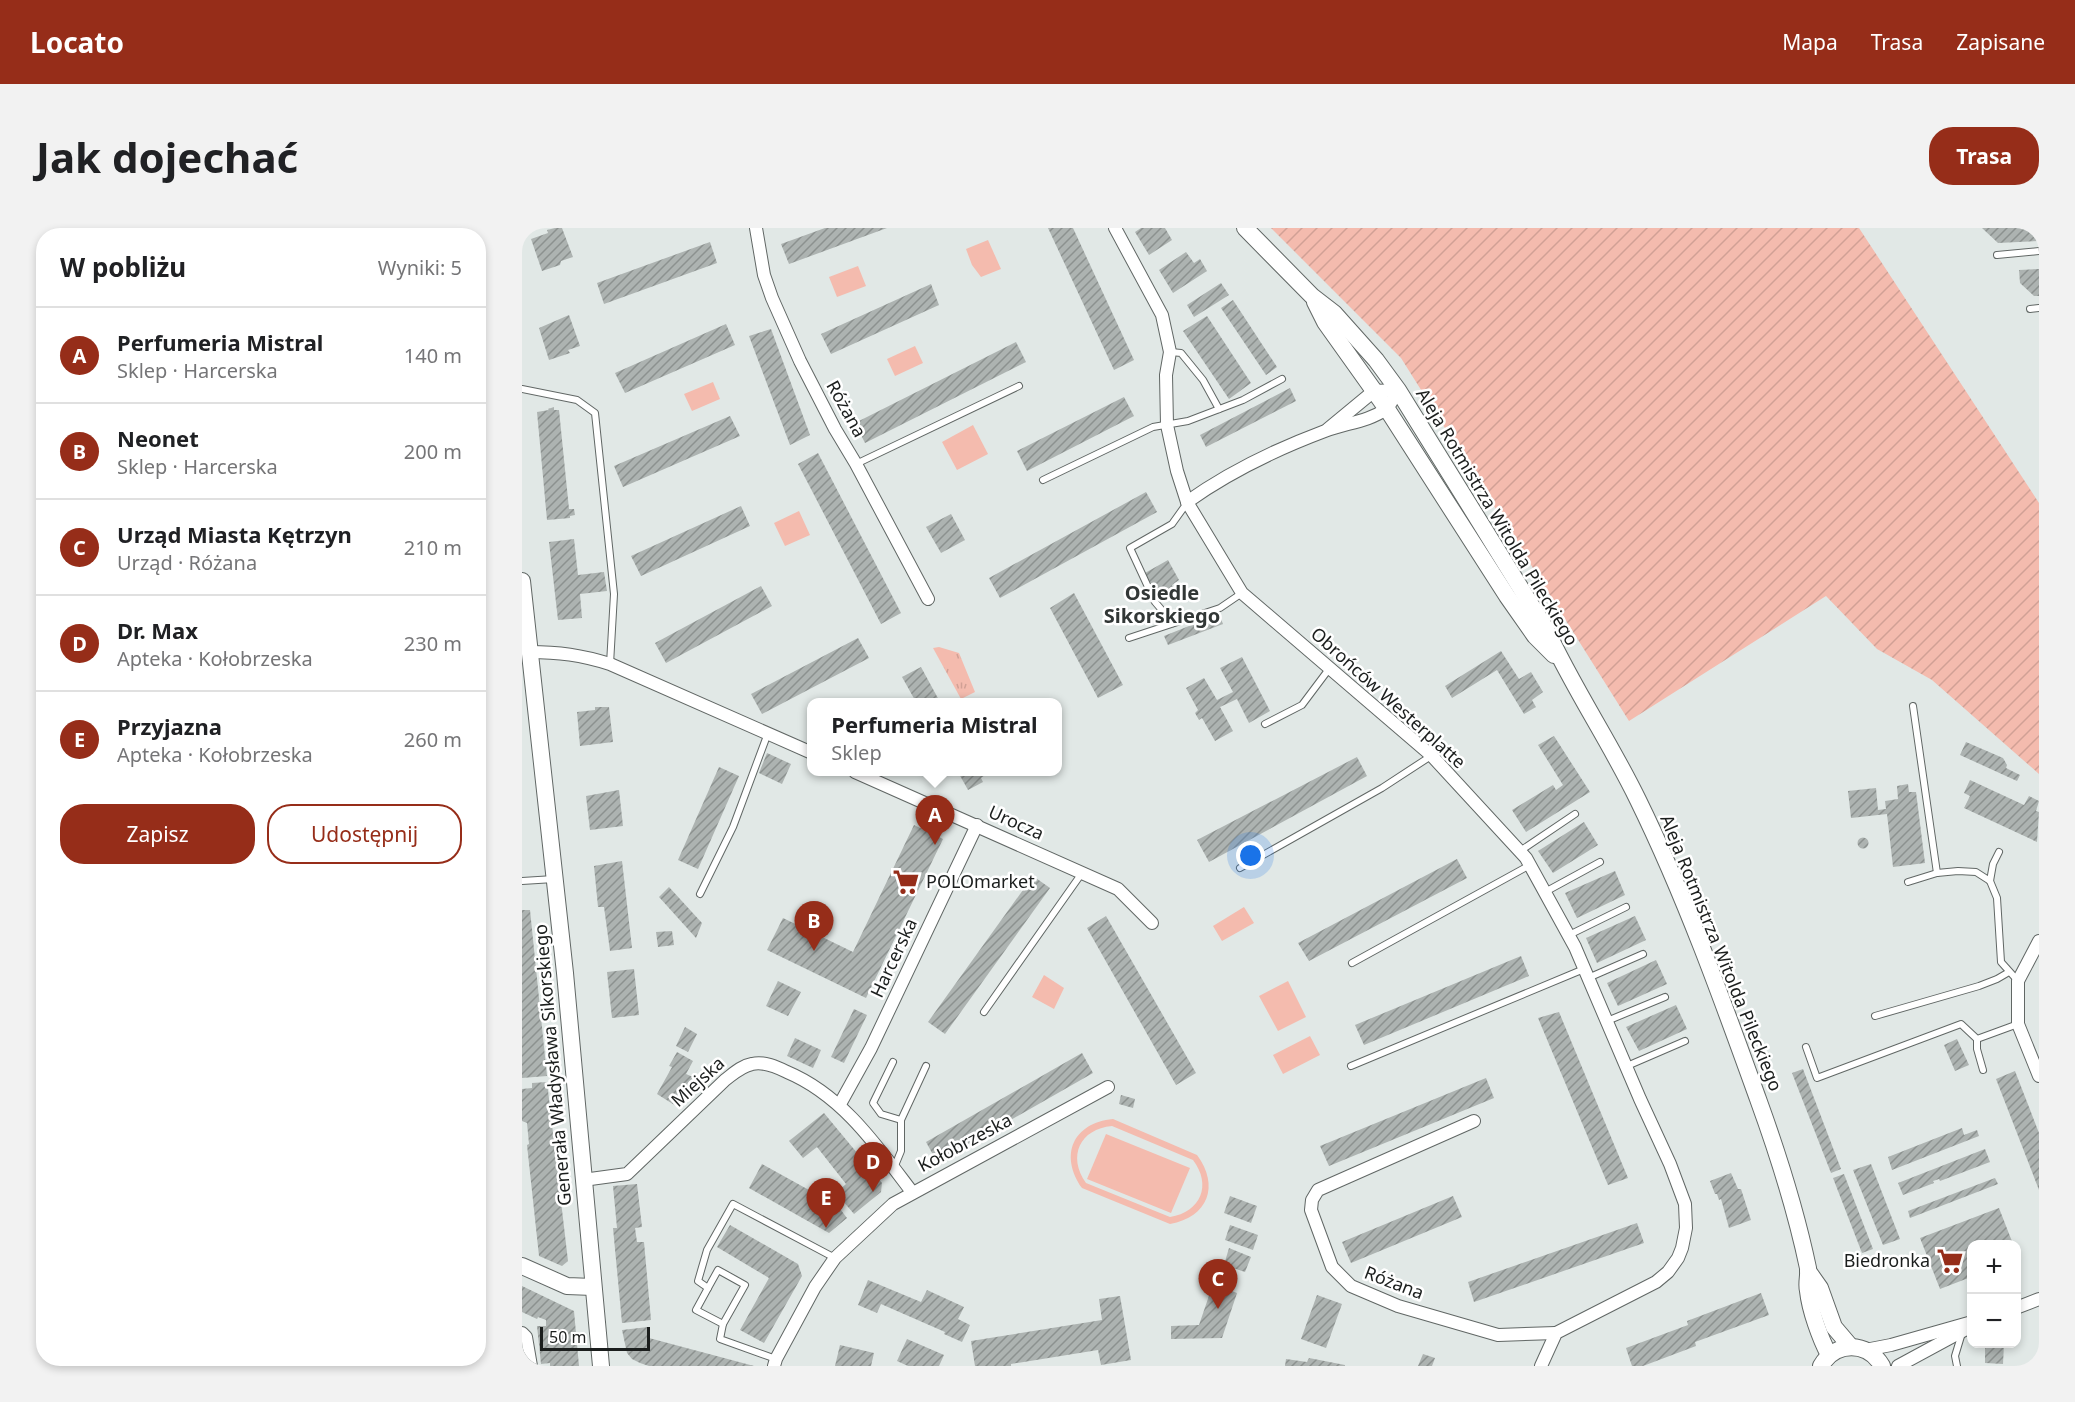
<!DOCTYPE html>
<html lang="pl">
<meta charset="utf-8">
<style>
body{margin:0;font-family:"Noto Sans",sans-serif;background:#f2f2f2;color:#202124}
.controls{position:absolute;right:18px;bottom:18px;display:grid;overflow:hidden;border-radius:12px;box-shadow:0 3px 9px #0003}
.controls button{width:54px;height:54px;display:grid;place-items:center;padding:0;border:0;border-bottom:2px solid #e0e0e0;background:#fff;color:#202124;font:30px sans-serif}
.scale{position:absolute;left:18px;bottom:15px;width:110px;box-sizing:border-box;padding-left:6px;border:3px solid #1b1e1d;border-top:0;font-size:16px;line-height:21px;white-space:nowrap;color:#1b1e1d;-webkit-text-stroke:4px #fff;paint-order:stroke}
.you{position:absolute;left:729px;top:628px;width:21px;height:21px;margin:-15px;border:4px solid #fff;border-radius:50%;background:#1a73e8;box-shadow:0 0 0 9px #1a73e833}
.badge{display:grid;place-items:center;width:39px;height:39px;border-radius:50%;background:#962d19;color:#fff;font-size:20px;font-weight:700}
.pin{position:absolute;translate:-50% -50px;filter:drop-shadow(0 2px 3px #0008)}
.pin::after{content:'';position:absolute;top:32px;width:21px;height:18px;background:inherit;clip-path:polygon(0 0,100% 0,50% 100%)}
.popup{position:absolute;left:285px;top:470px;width:255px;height:78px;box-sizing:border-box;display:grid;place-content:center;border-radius:12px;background:#fff;filter:drop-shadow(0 2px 4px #0005);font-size:20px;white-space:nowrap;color:#757577}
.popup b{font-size:22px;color:#202124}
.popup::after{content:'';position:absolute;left:50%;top:100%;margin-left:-12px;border:12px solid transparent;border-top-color:#fff}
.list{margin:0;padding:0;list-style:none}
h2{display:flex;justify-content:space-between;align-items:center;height:78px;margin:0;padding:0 24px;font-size:26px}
h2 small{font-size:20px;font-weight:400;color:#757577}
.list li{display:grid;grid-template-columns:39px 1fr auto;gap:18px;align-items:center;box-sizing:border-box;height:96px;padding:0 24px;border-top:2px solid #e0e0e0}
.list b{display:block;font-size:22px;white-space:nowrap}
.list p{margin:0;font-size:20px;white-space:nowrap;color:#757577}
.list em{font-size:20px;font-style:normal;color:#757577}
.actions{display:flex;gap:12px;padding:18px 24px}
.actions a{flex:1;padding:14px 0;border:2px solid #962d19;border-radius:24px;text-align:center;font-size:21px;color:#962d19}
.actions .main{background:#962d19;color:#fff}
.map{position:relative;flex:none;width:1517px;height:1138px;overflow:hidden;border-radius:24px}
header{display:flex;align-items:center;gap:36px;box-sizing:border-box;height:84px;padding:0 30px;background:#962d19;color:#fff}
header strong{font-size:28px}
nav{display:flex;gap:33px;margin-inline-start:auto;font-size:21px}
.intro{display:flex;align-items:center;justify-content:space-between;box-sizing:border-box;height:144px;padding:0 36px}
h1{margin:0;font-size:42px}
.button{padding:15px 27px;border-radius:24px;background:#962d19;color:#fff;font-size:21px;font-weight:700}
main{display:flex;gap:36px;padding:0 36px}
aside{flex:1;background:#fff;border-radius:24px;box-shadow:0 3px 9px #0003}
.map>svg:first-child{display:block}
</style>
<header>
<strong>Locato</strong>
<nav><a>Mapa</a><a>Trasa</a><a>Zapisane</a></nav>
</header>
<div class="intro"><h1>Jak dojechać</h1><a class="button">Trasa</a></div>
<main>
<aside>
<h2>W pobliżu<small>Wyniki: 5</small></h2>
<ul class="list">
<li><span class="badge">A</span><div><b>Perfumeria Mistral</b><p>Sklep · Harcerska</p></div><em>140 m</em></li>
<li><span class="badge">B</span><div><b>Neonet</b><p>Sklep · Harcerska</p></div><em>200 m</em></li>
<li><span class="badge">C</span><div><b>Urząd Miasta Kętrzyn</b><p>Urząd · Różana</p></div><em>210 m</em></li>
<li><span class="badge">D</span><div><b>Dr. Max</b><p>Apteka · Kołobrzeska</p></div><em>230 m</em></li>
<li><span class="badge">E</span><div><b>Przyjazna</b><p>Apteka · Kołobrzeska</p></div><em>260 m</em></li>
</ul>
<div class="actions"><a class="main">Zapisz</a><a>Udostępnij</a></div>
</aside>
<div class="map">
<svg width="1517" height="1138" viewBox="0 0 1517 1138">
<defs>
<pattern id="grass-tufts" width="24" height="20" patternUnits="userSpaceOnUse" patternTransform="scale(1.5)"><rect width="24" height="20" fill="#f4bbae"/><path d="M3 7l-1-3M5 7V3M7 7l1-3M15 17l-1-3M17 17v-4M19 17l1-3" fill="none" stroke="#d1a095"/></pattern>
<pattern id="garden-furrows" width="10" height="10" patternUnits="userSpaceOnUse" patternTransform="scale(1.5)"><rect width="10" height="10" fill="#f4bbae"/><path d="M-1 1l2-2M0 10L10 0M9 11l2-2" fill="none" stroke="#d1a095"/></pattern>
<pattern id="building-hatch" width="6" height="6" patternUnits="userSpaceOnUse" patternTransform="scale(1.5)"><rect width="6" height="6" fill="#adb3b1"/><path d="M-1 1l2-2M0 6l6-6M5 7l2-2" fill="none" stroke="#8c918f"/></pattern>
</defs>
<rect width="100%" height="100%" fill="#e1e8e6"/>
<path fill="url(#grass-tufts)" d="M417 419 437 425 453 464 439 471 411 420Z"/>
<g fill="#f4bbae" fill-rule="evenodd">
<path d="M466 12 479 41 459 49 450 37 444 21Z"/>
<path d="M336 38 344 58 315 69 307 49Z"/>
<path d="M393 118 401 135 373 148 365 131Z"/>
<path d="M191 154 198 171 170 183 162 166Z"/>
<path d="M451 197 466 226 435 242 420 214Z"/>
<path d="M277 283 288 307 263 318 252 295Z"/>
<path d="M722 679 732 695 700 713 691 698Z"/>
<path d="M522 747 542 760 532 781 510 769Z"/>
<path d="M766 753 784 789 756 803 737 768Z"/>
<path d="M788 808 798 827 761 846 751 827Z"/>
<path d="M591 891 675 927C698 958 686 989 648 996L560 960C537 927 551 895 591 891ZM590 898 671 932C690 957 679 984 648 989L564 955C545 928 558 901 590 898Z"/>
<path d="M584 906 668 940 649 985 565 951Z"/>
</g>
<path fill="url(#garden-furrows)" d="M749 0H1337L1517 275V546L1410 452 1355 421 1304 368 1107 493 879 130Z"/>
<g fill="url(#building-hatch)">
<path d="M33 0H40L51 29 39 33 38 37 20 43 9 11 26 5 25 2Z"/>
<path d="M303 0H365L267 36 259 16Z"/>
<path d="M526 0H551L612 132 592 142Z"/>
<path d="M619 0H643L650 12 627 27 613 4Z"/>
<path d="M1460 0H1517V13L1476 15Z"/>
<path d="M188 14 195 35 82 76 75 55Z"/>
<path d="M664 24 672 35 678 31 685 43 651 65 637 42Z"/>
<path d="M1517 41V68H1512L1498 55 1497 42Z"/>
<path d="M699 55 707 67 672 89 665 77Z"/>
<path d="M409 56 417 77 309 126 299 106Z"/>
<path d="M711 72 755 139 744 147 699 80Z"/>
<path d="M47 87 58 118 46 122 48 125 27 132 17 100Z"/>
<path d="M685 88 729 155 707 171 661 103Z"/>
<path d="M204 96 213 117 103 165 93 145Z"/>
<path d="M249 101 288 207 268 217 227 108Z"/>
<path d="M494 114 504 134 343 215 333 195Z"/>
<path d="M768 160 774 173 684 219 678 207Z"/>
<path d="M602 169 612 188 505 243 495 223Z"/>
<path d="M32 179V182H37L47 281H52L53 287 48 288V290L25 292 15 184 27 182 26 181Z"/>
<path d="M208 188 218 208 101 259 92 238Z"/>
<path d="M296 225 379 385 359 396 276 236Z"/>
<path d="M624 264 635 284 478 370 467 350Z"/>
<path d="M219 278 228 298 119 348 109 328Z"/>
<path d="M429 286 443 312 419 325 404 299Z"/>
<path d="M52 311 56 347 82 344 85 363 58 366 60 390 36 392 27 314Z"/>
<path d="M646 332 657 352 650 357 652 362 637 370 623 345Z"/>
<path d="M239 358 250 378 144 435 133 415Z"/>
<path d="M552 365 601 457 576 470 528 380Z"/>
<path d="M697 386 701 396 646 417 642 408Z"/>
<path d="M336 410 347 430 240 486 229 466Z"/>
<path d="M979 423 997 451 1009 444 1021 464 1010 472 1014 479 1002 486 975 442 930 470 923 458Z"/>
<path d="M720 429 748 483 727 495 715 471 698 479 711 503 693 513 680 490 677 492 673 485 676 482 664 460 682 450 695 472 711 464 698 440Z"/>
<path d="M399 439 418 474H394L380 449Z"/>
<path d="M73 479H87L91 514 58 518 55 484 73 482Z"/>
<path d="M1032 508 1068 564 1004 604 990 582 1031 557 1034 562 1041 557 1016 517Z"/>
<path d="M1444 514 1481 530 1485 537 1484 540 1498 547 1495 553 1438 527Z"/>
<path d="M245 525 269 536 260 556 237 545Z"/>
<path d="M835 529 845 548 687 634 675 612Z"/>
<path d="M197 539 217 548 176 641 156 632Z"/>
<path d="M436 544H461L463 547 459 550 461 554 446 562Z"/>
<path d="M1448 552 1502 577 1507 568 1517 573 1514 583 1517 584 1515 614 1442 580 1448 568 1442 565Z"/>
<path d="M1386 556 1387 564H1394L1403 635 1371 639 1365 586 1329 590 1326 563 1354 560 1356 582 1364 581 1363 573 1376 571 1375 558Z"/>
<path d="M97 562 101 598 68 602 64 568Z"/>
<path d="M1062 594 1076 617 1031 645 1016 623Z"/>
<path d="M392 597 421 611 344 770 245 722 261 690 331 724Z"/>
<circle cx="1341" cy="615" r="5.5"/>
<path d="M935 631 945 650 787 733 776 715Z"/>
<path d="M100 633 110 720 88 723 82 679H76L72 638Z"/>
<path d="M1093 643 1103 667 1055 690 1043 665Z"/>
<path d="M511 648 528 660 423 806 406 794Z"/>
<path d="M147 659 180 695 174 710 137 669Z"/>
<path d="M0 682H8L25 848 0 850Z"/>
<path d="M584 688 674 845 654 857 565 700Z"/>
<path d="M1113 688 1124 712 1075 735 1064 710Z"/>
<path d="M150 703 152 717 136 719 134 704Z"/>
<path d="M999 728 1007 748 842 817 833 797Z"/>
<path d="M1134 732 1145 756 1096 778 1085 755Z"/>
<path d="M112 741 117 787 90 790 85 744Z"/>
<path d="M256 753 279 764 266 788 244 778Z"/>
<path d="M1154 777 1165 801 1117 823 1104 799Z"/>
<path d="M332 781 345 787 322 835 309 829Z"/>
<path d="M1037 784 1106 950 1086 957 1016 790Z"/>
<path d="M163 799 175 806 166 824 154 818Z"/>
<path d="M273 810 299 822 291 840 265 828Z"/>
<path d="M1435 811 1447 837 1433 843 1422 817Z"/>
<path d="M155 824 171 833 164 846 171 849 154 878 135 866 150 839 147 838Z"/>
<path d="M560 825 571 845 415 934 404 914Z"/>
<path d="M1281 841 1319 941 1309 945 1270 845Z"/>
<path d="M1493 843 1517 905V962L1474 851Z"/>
<path d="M964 850 972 870 807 938 798 918Z"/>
<path d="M25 854 46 1033 40 1038 17 1028 5 917 7 916 5 895 0 893V861L10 860V855Z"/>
<path d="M599 867 613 871 611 880 597 876Z"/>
<path d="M302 885 360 955 359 964 332 986 314 965 324 956 295 919 281 930 267 913Z"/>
<path d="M1440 900 1442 907 1455 902 1457 908 1370 942 1366 929Z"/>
<path d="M1463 921 1468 934 1418 953 1417 951 1411 953 1412 955 1381 967 1376 955Z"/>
<path d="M240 936 305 972 309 969 325 990 307 1005 227 960Z"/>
<path d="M1349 936 1378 1011 1361 1017 1331 942Z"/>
<path d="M1209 945 1216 961H1219L1229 992 1207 1000 1199 971 1197 972 1195 966H1193L1188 953Z"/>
<path d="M1322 946 1351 1021 1340 1025 1311 950Z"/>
<path d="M1473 950 1476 956 1388 990 1386 983Z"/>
<path d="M115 956 120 999 113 1000 115 1014H122L129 1092 100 1095 91 1000H95L91 958Z"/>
<path d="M708 968 735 978 729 995 702 985Z"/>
<path d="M931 968 940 989 829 1035 820 1014Z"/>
<path d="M1477 980 1491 1016H1450L1449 1049 1418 1061 1398 1010Z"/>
<path d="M1115 995 1122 1015 952 1074 946 1054Z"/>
<path d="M208 997 276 1036 280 1048 242 1115 218 1102 247 1050 195 1019Z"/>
<path d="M708 997 736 1007 731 1022 703 1012Z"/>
<path d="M707 1020 729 1029 723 1044 702 1037Z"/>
<path d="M346 1052 399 1074 405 1062 442 1079 436 1091 448 1097 440 1114 422 1106 423 1104 359 1076 355 1085 336 1077Z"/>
<path d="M691 1056 715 1065 700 1110 649 1111V1098L677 1097Z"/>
<path d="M0 1058 52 1083 57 1138H28V1135L19 1136 15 1098H24V1092L16 1089 15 1091 0 1084Z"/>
<path d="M1239 1065 1247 1087 1173 1114 1174 1118 1121 1138H1110L1104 1120 1166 1097 1165 1093Z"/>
<path d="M795 1067 820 1076 804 1120 779 1111Z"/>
<path d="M598 1068 609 1132 579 1137 576 1122 489 1136V1138H453L449 1113 580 1092 577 1071Z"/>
<path d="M126 1099 127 1110 232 1138H127L118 1135 110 1131 105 1125 100 1102Z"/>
<path d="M385 1111 422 1127 417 1138H386L375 1133Z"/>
<path d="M1463 1116H1482L1481 1136 1463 1135Z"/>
<path d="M318 1117 352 1125 349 1138H313Z"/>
<path d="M901 1126 913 1130 910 1138H896Z"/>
<path d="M787 1130 823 1137V1138H763L764 1131 785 1134Z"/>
</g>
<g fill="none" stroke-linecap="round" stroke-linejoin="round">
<g stroke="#616765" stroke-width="8">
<g id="service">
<path d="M1475 27 1517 23"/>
<path d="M1508 81 1517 80"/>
<path d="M649 124 659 125 681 152 697 181"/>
<path d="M0 161 55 172 73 185 92 366 88 436"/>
<path d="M334 236 497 158"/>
<path d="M521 252 631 199 666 193 721 172 760 151"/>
<path d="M651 395 633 374 608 320 650 296 665 275"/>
<path d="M607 410 698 380 720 365"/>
<path d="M1391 478 1415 645"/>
<path d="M743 496 780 477 807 441"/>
<path d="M998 623 1053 586"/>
<path d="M718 640 860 560 909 528"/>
<path d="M0 653 32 651"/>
<path d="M1468 653 1471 636 1477 624"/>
<path d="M1386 654 1415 645 1436 643 1454 644 1468 653 1475 670 1479 734 1496 753"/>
<path d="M1023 664 1078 634"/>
<path d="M178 666 211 599 246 505"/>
<path d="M1047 707 1104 679"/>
<path d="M830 735 1008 637"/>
<path d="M1066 750 1121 726"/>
<path d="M462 784 560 645"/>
<path d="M1353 788 1457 758 1475 751 1487 744"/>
<path d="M1085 793 1143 769"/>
<path d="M1455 811V821L1461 842"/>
<path d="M1284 819 1295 850 1439 796 1455 811 1496 796"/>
<path d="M371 834 351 875 359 886 379 892"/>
<path d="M829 838 1062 741"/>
<path d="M1105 838 1163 813"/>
<path d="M372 940 379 923V892L404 838"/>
<path d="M186 1060 196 1042 223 1057 201 1096 198 1111 254 1131"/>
<path d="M201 1096 174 1082 186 1060 176 1053 185 1022 211 976 313 1030"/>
<path d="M1435 1138 1433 1128 1440 1105"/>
</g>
</g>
<g stroke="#616765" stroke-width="14">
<g id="minor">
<path d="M234 0 242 47 250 70 278 133 313 201 334 236 406 371"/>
<path d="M593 0 640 87 648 124 644 147 645 197 655 243 665 274 720 365 910 528 1004 630 1053 719 1118 871 1148 936 1163 976 1164 1000 1160 1020 1156 1030 1146 1044 1134 1054 1034 1105 1019 1138"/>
<path d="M806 201 852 163 876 162"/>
<path d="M665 274C707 244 755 221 803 203 823 195 846 194 864 181 869 177 872 168 876 162"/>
<path d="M7 424C37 424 59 427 88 436L290 525"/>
<path d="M333 544 596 661 630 695"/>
<path d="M1517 713 1496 753V796L1517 848"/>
<path d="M318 876 349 820 455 597"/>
<path d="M952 893 796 962 790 972 789 982 810 1039 829 1058 876 1078 976 1107 1034 1105"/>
<path d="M61 952 105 946 203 852C211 846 219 838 230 836 242 833 255 839 265 844 320 867 355 918 390 964"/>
<path d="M1494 1080 1517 1071"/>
<path d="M0 1105 4 1109 9 1138"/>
<path d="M1343 1122 1369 1117 1450 1094"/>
<path d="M252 1138 254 1131 293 1059 313 1030 371 976 586 859"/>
<path d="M1376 1138 1448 1099"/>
</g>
</g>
<g stroke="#616765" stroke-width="18">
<g id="tertiary">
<path d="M723 0 790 68 812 85 854 132 876 162 1024 401C1051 460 1088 514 1116 572 1163 668 1200 771 1236 871 1256 926 1274 983 1286 1040 1287 1048 1284 1055 1286 1063 1288 1082 1298 1110 1307 1127"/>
<path d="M793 74 803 94 865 181 985 368 1013 408 1032 427"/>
<path d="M0 353 43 745 79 1138"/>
<path d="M0 1038 45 1058 71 1059"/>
<path d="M1286 1043 1298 1060 1312 1099 1329 1119"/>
<path d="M1299 1138C1313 1113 1346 1113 1360 1138"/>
</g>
</g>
<use href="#service" stroke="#fff" stroke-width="6"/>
<use href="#minor" stroke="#fff" stroke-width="12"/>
<use href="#tertiary" stroke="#fff" stroke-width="16"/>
</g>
<defs>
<g id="supermarket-bare" transform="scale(2.07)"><path d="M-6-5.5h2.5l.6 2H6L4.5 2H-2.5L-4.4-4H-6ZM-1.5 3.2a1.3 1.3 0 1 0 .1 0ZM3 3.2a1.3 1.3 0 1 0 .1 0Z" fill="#962d19" stroke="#fff" stroke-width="2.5" paint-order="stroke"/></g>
</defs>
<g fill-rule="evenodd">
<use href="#supermarket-bare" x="384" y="654"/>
<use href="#supermarket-bare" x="1428" y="1033"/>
</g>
<g text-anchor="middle" stroke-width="5" stroke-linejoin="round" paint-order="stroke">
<g font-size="18" fill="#1b1e1d" stroke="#fff">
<text transform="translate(324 181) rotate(61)" y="6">Różana</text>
<text transform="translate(975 289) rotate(59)" y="6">Aleja Rotmistrza Witolda Pileckiego</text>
<text transform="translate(866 470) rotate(42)" y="6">Obrońców Westerplatte</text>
<text transform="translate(494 595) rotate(24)" y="6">Urocza</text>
<text transform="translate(1199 725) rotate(68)" y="6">Aleja Rotmistrza Witolda Pileckiego</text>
<text transform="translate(372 730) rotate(-65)" y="6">Harcerska</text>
<text transform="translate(31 837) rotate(-95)" y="6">Generała Władysława Sikorskiego</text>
<text transform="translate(176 854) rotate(-42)" y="6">Miejska</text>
<text transform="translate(443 915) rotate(-28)" y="6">Kołobrzeska</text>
<text transform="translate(872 1055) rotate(21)" y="6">Różana</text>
</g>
<g font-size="18" fill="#1b1e1d" stroke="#fff" text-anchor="start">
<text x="404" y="660">POLOmarket</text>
<text x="1408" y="1039" text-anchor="end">Biedronka</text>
</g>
<g font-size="20" font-weight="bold" fill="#323736" stroke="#fff">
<text x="640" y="372">Osiedle<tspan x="640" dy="23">Sikorskiego</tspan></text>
</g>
</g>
</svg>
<div class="controls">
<button>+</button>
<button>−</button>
</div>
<div class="scale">50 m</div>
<div class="you"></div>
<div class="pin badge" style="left:413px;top:617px">A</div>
<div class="popup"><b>Perfumeria Mistral</b>Sklep</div>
<div class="pin badge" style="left:292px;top:723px">B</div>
<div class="pin badge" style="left:696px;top:1081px">C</div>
<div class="pin badge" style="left:351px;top:964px">D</div>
<div class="pin badge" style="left:304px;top:1000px">E</div>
</div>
</main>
